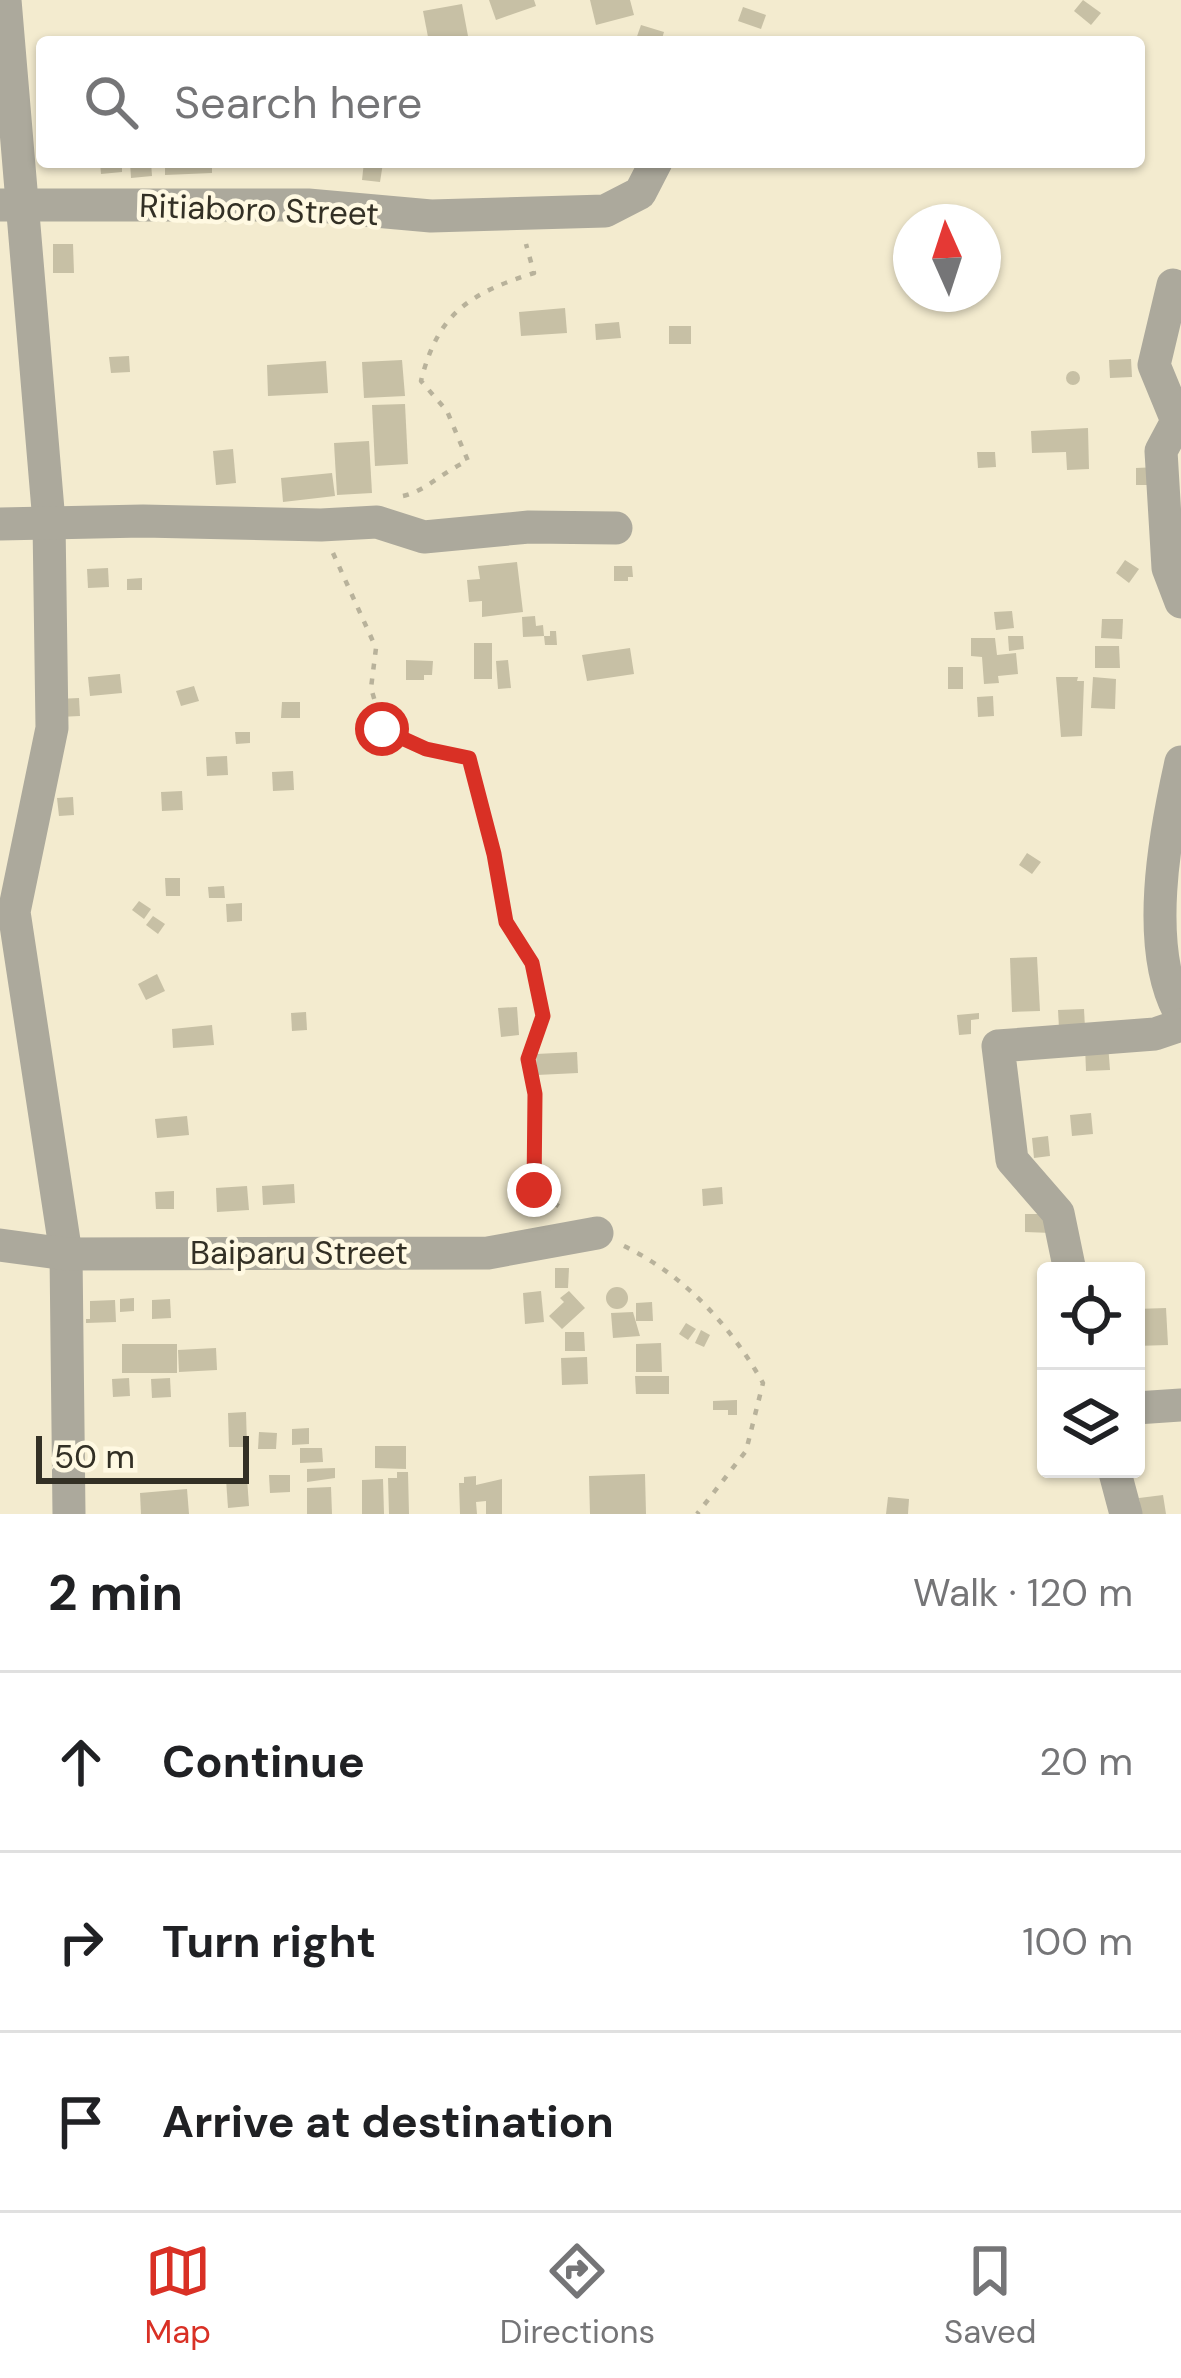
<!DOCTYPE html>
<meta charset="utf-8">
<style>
body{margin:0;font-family:"DM Sans",sans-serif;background:#f6f6f6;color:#202124}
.controls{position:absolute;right:36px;bottom:36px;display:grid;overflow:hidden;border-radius:12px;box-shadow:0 3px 9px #0004}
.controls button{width:108px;height:108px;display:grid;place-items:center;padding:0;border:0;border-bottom:3px solid #e0e0e0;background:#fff;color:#202124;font:60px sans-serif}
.compass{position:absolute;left:893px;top:204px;width:108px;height:108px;border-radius:50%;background:#fff;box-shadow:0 3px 9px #0004;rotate:357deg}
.scale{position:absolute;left:36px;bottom:30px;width:213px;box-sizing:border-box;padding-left:12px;border:6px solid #333025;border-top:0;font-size:33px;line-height:42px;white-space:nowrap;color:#333025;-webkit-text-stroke:9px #fff9e2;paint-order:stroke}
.stop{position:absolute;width:36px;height:36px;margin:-27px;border:9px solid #d93025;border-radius:50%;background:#fff}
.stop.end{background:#d93025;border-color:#fff;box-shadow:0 3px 12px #0008}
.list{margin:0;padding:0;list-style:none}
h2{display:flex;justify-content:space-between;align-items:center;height:156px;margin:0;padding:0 48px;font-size:51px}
h2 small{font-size:39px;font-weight:400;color:#757577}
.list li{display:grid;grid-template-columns:78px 1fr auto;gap:36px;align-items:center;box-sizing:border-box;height:180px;padding:0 48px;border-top:3px solid #e0e0e0}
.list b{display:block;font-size:45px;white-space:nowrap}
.list em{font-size:39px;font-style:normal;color:#757577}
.icon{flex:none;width:66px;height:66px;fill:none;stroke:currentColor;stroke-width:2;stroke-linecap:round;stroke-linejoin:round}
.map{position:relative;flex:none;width:1181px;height:1514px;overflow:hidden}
.search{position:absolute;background:#fff;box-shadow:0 3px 9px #0004;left:36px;right:36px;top:36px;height:132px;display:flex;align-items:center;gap:30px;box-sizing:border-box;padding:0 42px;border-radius:12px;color:#757577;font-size:45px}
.sheet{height:696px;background:#fff}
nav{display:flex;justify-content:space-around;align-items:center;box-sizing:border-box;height:168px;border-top:3px solid #e0e0e0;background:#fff;font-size:33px;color:#757577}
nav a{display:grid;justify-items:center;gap:6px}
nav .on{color:#d93025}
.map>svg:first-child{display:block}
</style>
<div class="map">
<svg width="1181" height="1514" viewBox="0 0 1181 1514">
<rect width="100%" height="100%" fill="#f3ebcf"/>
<g fill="#c7c0a5">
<path d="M489 0H534L536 6 496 20Z"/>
<path d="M590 0H630L634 15 596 25Z"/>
<path d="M1083 0 1101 13 1091 25 1074 11Z"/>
<path d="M462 4 468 36 429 42 423 11Z"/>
<path d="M743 7 766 15 761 29 738 21Z"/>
<path d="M641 25 664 32 661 42H635Z"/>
<path d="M100 162H122V172L101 174Z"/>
<path d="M130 162H151L152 176 131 178Z"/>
<path d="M165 162H212V173L165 175Z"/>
<path d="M364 162 383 163 380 182 362 180Z"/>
<path d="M53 244H73L74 273H53Z"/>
<path d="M565 308 567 333 521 336 519 312Z"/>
<path d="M619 322 621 338 596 340 595 324Z"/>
<rect x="669" y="326" width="22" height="18"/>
<path d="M129 356 130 372 111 373 109 357Z"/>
<path d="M1131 359 1132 377 1110 378 1109 360Z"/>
<path d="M402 360 405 396 364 398 362 362Z"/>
<path d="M326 361 328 393 268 396 267 365Z"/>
<circle cx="1073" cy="378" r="7"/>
<path d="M405 404 408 464 375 466 372 405Z"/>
<path d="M1088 428 1089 469 1067 470 1066 452 1032 453 1031 431Z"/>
<path d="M369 441 372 493 337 495 334 443Z"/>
<path d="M233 449 236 483 216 485 213 451Z"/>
<path d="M977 452H995L996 467 978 468Z"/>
<path d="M1158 467V485H1136V468Z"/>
<path d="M332 473 335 496 283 502 281 478Z"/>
<path d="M1125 560 1139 569 1129 583 1116 573Z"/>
<path d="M517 562 523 612 482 617V601L469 602 467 580 480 579 478 566Z"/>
<path d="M614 566H632L633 577H628V581H614Z"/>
<path d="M108 568 109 587 88 588 87 569Z"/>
<path d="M142 578V590H127V579Z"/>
<path d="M1012 611 1014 628 996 630 994 612Z"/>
<path d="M535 616 536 626 543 625 544 636 523 637 522 617Z"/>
<path d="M1102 619H1123L1122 639 1101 638Z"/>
<path d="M550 631H556L557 645H545L544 636H550Z"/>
<path d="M1008 636H1023L1024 649 1009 651Z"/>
<path d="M971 638H995L997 655 1016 653 1018 674 998 676 999 683 984 684 982 657 971 656Z"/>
<rect x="474" y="643" width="18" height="36"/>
<path d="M1095 646H1119L1120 668H1095Z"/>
<path d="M630 648 634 674 587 681 582 655Z"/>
<path d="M406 660 433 661 432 675H424V680H406Z"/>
<path d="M508 660 511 688 498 689 496 661Z"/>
<rect x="948" y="667" width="15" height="22"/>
<path d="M120 674 122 693 90 696 88 677Z"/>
<path d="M1056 677H1078L1077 681H1084L1082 736 1061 737Z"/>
<path d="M1093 677 1116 679 1115 709 1091 708Z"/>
<path d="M194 686 199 701 181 706 176 691Z"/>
<path d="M993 696 994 716 978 717 977 697Z"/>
<path d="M79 698 80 716 59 717 58 699Z"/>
<path d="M282 702H300V718H281Z"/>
<path d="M235 732H250V743L236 744Z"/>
<path d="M227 756 228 775 207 776 206 757Z"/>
<path d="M293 771 294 790 273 791 272 772Z"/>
<path d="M182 791 183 810 162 811 161 792Z"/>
<path d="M73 797 74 815 59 816 57 798Z"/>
<path d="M1027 853 1041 862 1032 874 1019 865Z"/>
<path d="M165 878H180V896H166Z"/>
<path d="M224 886 225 898H209L208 887Z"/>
<path d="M139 901 151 909 144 919 132 910Z"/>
<path d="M242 903V921L227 922 226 904Z"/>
<path d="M153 916 165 924 158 934 146 925Z"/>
<path d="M1037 957 1040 1011 1012 1012 1010 958Z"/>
<path d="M157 974 165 991 146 1000 138 984Z"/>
<path d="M517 1007 519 1035 501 1037 498 1008Z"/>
<path d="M1084 1009 1085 1028H1059L1058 1010Z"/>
<path d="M306 1012 307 1030 292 1031 291 1013Z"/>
<path d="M979 1013V1019L971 1020V1034L959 1035 957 1015Z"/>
<path d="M212 1025 214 1045 173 1048 172 1029Z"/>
<path d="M1108 1044 1110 1070 1086 1071 1085 1045Z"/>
<path d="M577 1052 578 1073 537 1075 536 1054Z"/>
<path d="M1091 1113 1093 1134 1072 1136 1070 1115Z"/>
<path d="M187 1116 189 1135 157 1138 155 1119Z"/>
<path d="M1048 1136 1050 1156 1034 1158 1032 1138Z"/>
<path d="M294 1184 295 1203 263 1205 262 1186Z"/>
<path d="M247 1186 249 1210 217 1212 216 1188Z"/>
<path d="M722 1187 723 1204 703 1206 702 1189Z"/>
<path d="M174 1191V1209H156L155 1192Z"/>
<path d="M1025 1214H1052V1233L1025 1232Z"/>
<path d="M555 1268H569L568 1288H555Z"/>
<circle cx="617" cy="1298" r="11"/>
<path d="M541 1291 544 1322 525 1324 523 1293Z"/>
<path d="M569 1291 585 1308 562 1329 549 1316 564 1302 560 1298Z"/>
<path d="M134 1298V1311L120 1312V1299Z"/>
<path d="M170 1299 171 1318 152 1319V1300Z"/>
<path d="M115 1300 116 1322 86 1323V1319H90V1301Z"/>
<path d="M652 1302 653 1321H636V1303Z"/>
<path d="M1166 1308 1168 1345 1136 1346V1309Z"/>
<path d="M633 1312 640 1336 613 1338 611 1313Z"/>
<path d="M686 1323 696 1329 688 1340 679 1334Z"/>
<path d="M701 1330 710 1335 704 1347 695 1343Z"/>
<path d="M565 1332H584L585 1351H565Z"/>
<path d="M661 1343 662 1372H636V1344Z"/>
<rect x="122" y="1344" width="55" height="29"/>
<path d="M216 1348 217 1370 179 1372 178 1350Z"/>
<path d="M587 1357 588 1384 562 1385 561 1358Z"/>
<path d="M635 1376H669V1394H636Z"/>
<path d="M129 1378 130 1396 113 1397 112 1379Z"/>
<path d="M170 1378 171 1397 152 1398 151 1379Z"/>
<path d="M737 1400V1415H728V1410H713V1401Z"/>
<path d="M246 1412 247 1447H229L228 1413Z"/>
<path d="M309 1428V1444L292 1445V1429Z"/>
<path d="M259 1432 277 1433 276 1449H258Z"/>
<path d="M375 1446H406V1469L375 1468Z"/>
<path d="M300 1448H322L323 1462 300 1463Z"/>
<path d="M335 1468V1478L307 1482V1469Z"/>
<path d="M397 1472H408L409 1514H389L388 1478H397Z"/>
<path d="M645 1474 646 1514H590L589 1476Z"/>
<path d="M269 1475H290V1492L270 1493Z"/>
<path d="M476 1476V1485L502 1479V1514H486V1501L476 1502 477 1514H460L459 1483H464V1477Z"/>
<path d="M247 1478 249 1506 228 1508 226 1479Z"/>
<path d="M383 1479 384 1514H362V1480Z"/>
<path d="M331 1487 332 1514H307V1488Z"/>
<path d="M187 1489 189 1514H141L140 1493Z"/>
<path d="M1163 1495 1166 1514H1141L1139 1498Z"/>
<path d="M888 1497 909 1499 908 1514H886Z"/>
</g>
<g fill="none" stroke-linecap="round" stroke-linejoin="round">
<g stroke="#b8b29b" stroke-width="4.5" stroke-dasharray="6 9" stroke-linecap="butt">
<path d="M403 496C426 491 445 470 468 461L447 411 421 381C438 312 471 293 534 273L526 244"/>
<path d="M333 553 376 648 371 688 383 729 426 749 469 759 494 854 505 922 532 963 543 1016 528 1059 535 1093 534 1190 563 1209"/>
<path d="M624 1246C684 1275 730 1325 763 1383L746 1451 697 1514"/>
</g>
<g stroke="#aca99c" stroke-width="33">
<path d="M5 0 49 522 52 728 14 912 66 1254 69 1514"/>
<path d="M2 205H308L431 216 605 211 640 193 656 162"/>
<path d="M1173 285 1154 365 1177 421 1161 451 1168 568 1181 602"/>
<path d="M0 524 143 521 321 525 377 522 424 537 529 527 616 528"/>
<path d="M1181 762C1165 833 1143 949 1181 1015"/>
<path d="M0 1245 66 1254 488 1253 597 1233"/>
<path d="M1070 1271 1058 1213 1012 1160 998 1046 1155 1034 1181 1025"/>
<path d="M1136 1408 1181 1405"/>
<path d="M1114 1469 1126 1514"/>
</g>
</g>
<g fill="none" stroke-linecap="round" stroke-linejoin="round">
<path stroke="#d93025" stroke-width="15" d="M382 729 426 749 469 758 494 854 506 922 532 963 543 1016 528 1059 535 1094 534 1190"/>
</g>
<g text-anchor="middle" stroke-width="9" stroke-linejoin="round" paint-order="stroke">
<g font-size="33" fill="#333025" stroke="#fff9e2">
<text transform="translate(259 209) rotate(2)" y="12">Ritiaboro Street</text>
<text x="299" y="1264">Baiparu Street</text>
</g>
</g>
</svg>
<div class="controls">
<button><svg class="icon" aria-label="locate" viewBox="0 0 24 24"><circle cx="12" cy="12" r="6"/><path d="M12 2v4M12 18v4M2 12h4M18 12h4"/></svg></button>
<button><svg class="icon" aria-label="layers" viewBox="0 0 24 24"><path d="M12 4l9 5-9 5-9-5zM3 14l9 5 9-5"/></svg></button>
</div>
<svg class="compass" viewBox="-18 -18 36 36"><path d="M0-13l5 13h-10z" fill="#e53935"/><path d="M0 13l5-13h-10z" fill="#757577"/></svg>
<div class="scale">50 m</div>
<div class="stop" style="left:382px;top:729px"></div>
<div class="stop end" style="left:534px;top:1190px"></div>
<div class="search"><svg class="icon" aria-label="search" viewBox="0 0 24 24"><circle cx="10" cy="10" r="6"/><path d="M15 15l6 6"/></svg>Search here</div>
</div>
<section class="sheet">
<h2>2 min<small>Walk · 120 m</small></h2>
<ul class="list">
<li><svg class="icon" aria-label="ahead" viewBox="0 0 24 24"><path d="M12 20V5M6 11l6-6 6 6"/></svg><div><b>Continue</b></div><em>20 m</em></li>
<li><svg class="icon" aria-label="right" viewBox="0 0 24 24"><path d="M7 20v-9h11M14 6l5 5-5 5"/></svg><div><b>Turn right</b></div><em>100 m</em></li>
<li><svg class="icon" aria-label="arrive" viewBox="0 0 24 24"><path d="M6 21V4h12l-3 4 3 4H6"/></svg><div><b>Arrive at destination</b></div></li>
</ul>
</section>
<nav>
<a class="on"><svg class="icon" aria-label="map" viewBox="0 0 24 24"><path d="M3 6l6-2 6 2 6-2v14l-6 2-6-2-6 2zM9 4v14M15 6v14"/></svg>Map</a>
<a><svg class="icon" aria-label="directions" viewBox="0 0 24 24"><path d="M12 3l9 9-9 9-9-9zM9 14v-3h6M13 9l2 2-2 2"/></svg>Directions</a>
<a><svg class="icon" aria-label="saved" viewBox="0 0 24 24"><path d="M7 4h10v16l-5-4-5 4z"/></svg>Saved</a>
</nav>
